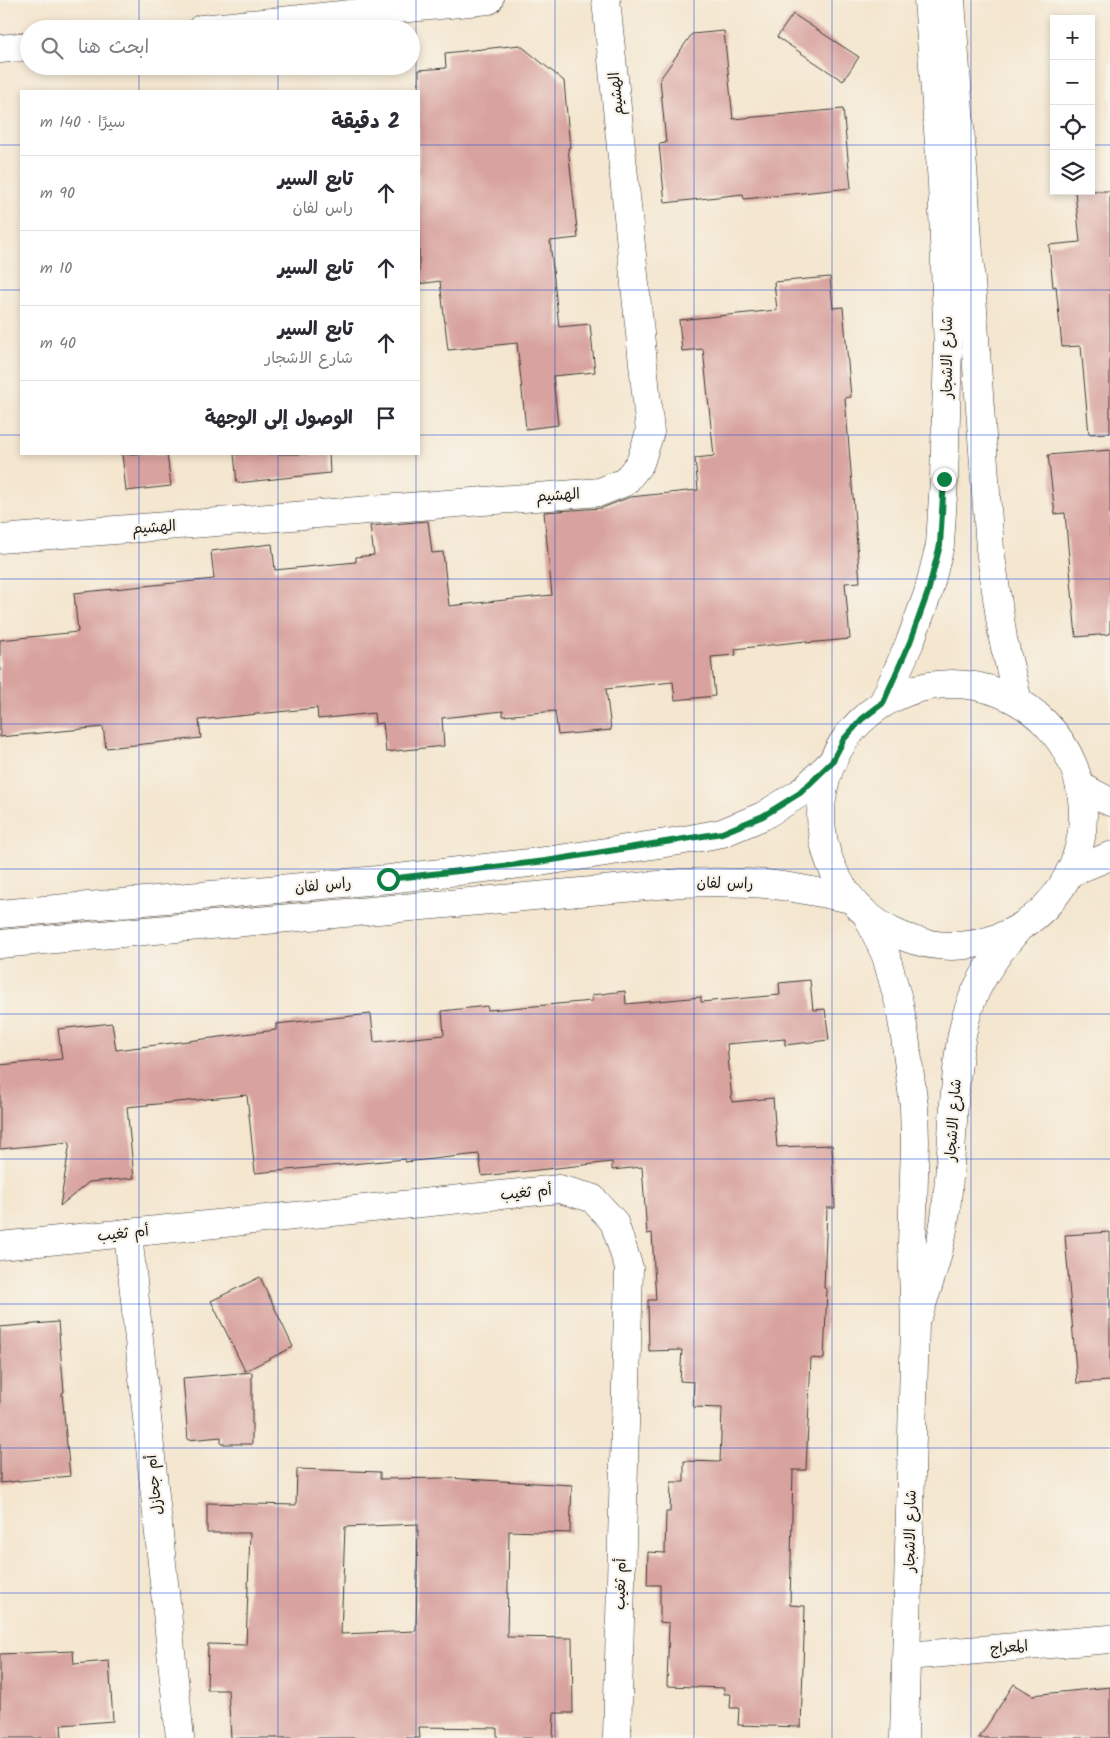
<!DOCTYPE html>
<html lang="ar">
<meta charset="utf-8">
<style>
body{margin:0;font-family:Kalam,"Playpen Sans Arabic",sans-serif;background:#f2f2f3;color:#2b2b33;direction:rtl}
.controls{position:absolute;right:15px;top:15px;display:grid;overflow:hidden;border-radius:0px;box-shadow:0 2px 8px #0003}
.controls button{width:45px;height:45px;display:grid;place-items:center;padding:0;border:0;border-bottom:1px solid #e1e1e2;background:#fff;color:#2b2b33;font:25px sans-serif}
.stop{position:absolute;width:15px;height:15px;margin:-11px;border:4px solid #0b8043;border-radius:50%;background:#fff}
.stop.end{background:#0b8043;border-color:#fff;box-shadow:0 1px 5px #0008}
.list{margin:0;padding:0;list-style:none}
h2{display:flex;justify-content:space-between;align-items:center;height:65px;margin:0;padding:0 20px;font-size:21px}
h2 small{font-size:16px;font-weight:400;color:#7c7c81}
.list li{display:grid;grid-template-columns:32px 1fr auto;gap:15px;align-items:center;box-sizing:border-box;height:75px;padding:0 20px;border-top:1px solid #e1e1e2}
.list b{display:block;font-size:19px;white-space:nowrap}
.list p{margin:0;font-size:16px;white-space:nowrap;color:#7c7c81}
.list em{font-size:16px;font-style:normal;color:#7c7c81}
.icon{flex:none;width:28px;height:28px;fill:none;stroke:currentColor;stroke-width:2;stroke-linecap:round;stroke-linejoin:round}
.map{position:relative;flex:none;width:1110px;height:1738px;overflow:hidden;direction:ltr}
.search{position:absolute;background:#fff;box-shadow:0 2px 8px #0003;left:20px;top:20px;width:400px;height:55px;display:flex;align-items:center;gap:12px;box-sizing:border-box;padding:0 18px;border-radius:28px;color:#7c7c81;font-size:19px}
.panel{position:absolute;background:#fff;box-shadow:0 2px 8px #0003;left:20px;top:90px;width:400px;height:365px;border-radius:0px;direction:rtl}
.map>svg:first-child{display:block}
</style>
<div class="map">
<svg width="1110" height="1738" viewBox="0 0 1110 1738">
<rect width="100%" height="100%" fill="#f7f3e8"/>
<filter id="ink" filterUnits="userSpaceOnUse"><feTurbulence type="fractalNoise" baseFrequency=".02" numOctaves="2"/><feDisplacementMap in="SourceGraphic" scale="10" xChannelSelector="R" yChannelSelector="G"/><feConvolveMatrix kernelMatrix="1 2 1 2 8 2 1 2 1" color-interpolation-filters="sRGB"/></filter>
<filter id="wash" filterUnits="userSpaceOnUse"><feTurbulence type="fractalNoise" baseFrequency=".0096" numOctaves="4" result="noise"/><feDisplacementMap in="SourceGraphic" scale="20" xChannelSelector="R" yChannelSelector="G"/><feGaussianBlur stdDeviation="1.12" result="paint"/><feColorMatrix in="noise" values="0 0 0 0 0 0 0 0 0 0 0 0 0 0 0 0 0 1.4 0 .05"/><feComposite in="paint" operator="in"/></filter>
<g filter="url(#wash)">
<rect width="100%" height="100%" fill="#f4e6cf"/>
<g id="blocks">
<g fill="#d8a29e" fill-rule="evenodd">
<path d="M793 14 859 57 843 81 777 37Z"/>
<path d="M724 31 733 119 843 109 851 188 744 199 743 194 665 203 659 144 666 143 660 79 692 34Z"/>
<path d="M520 45 564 81 570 148H568L578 238 550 241 559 327 590 324 595 372 553 376 558 425 526 429 517 343 448 350 440 281 419 284V70L446 68 445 53Z"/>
<path d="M1075 191H1110V433L1089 434 1081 346 1062 347 1056 286 1053 287 1049 245 1080 242Z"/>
<path d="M830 277 833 308 843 307 851 397 845 398 860 582 845 583 850 639 806 643V641L735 649 736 655 711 657 715 696 675 700 673 682 606 689 611 730 558 735 555 711 503 716V711L442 718 444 746 386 752 383 723 375 724 374 713 318 719 317 708 199 720 201 738 106 748 103 727 0 737V640L78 632 74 593 214 579 211 551 272 544 275 570 356 562V557L374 555 370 526 428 521 432 553 443 552 449 606 552 595 544 512 602 508 630 497 698 490 695 458 714 456 703 349 682 351 679 320 777 310 774 282Z"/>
<path d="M1110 450V634L1076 637 1065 513 1055 514 1048 455Z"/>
<path d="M122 454H167L171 486 126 491Z"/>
<path d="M234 454H329L330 473 237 483Z"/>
<path d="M810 980 813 1010 825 1009 829 1040 785 1045V1039L727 1044 732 1102 773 1098 777 1147 832 1145 835 1208H827L824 1288 827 1289 824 1359 811 1358 806 1470H793L790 1605 805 1606 801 1727 738 1725 739 1708H730L731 1694H724V1688L667 1686 669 1623 660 1622V1585H647L648 1552 665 1553 666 1512H670L671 1482H684V1461L720 1462 722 1408 693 1407 694 1382 680 1381 682 1350 649 1351 648 1300H656L652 1233 647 1234 642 1167 612 1170V1162L482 1176 479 1154 405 1162V1159L255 1173 247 1095 127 1107 134 1178 89 1182 60 1206 70 1142 0 1149V1065L62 1059 58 1029 112 1023 116 1050 276 1030V1024L371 1014 374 1042 444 1035 442 1011 487 1006 488 1010 592 1001V995L625 991 626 1004 701 997V1002L780 995 779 983Z"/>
<path d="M1110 1232V1381L1077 1383 1065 1235Z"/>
<path d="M260 1277 293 1347 245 1371 211 1301Z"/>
<path d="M58 1322 64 1392 62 1393 70 1476 0 1483V1327Z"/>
<path d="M252 1372V1444H221V1437L188 1440 183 1378Z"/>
<path d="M297 1469 380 1472V1479L447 1478 572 1485 570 1533 509 1531 507 1637 572 1638 573 1713H554L553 1738H497V1728L419 1727 420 1738H231L228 1690H207L208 1644 246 1645 250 1533H207V1503L296 1505ZM418 1524 416 1631 341 1634 345 1527Z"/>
<path d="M73 1651 74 1664 109 1661 113 1721 61 1725 62 1738H0V1654Z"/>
<path d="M1014 1684 1032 1695 1110 1687V1738H979Z"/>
</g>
</g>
</g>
<g filter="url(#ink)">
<use href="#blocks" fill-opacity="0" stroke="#3c3a37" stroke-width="1"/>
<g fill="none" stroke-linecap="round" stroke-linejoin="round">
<g stroke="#3c3a37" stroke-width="29">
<g id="street">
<path d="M201 29 489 0"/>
<path d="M0 49 29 46"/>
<path d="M0 539 600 492 625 482 640 463 650 432 606 0"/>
<path d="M867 915 886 956 899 1003 905 1037 914 1106 915 1142 912 1245 915 1323 904 1738"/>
<path d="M128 1233 180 1738"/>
<path d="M0 1246 559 1189 592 1198 614 1222 629 1268 617 1738"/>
<path d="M919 1313C931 1279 942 1245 946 1210 950 1174 952 1139 954 1103 957 1070 959 1034 971 1002 982 974 999 951 1018 929"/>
<path d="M907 1656 1110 1639"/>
</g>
</g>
<g stroke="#3c3a37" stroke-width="29">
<g id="secondary">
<path d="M951 0 990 549 1003 639 1018 701"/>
<circle cx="952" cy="815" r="131"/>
<path d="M883 703 910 642 928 593 940 545 944 479 948 351 942 183 928 0"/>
<path d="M1080 786 1110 802"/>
<path d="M1069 873 1110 856"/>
<path d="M0 914 389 879 546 861 679 841 722 833 763 816 800 793 832 762"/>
<path d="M0 944 681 883C709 882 738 882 766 884 795 887 823 893 851 899"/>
</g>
</g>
<use href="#street" stroke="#fff" stroke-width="28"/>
<use href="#secondary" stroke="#fff" stroke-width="28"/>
</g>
</g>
<g fill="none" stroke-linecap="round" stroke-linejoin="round" filter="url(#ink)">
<path stroke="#0b8043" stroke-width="6" d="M388 879 546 861 722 833 763 816 800 793 832 762 844 739 862 719 883 703 910 642 928 592 940 545 944 479"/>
</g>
<path fill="none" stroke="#1d4ed8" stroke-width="1" stroke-opacity="0.55" d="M139 0V29M278 0V29M416 0V91M555 0V1738M694 0V1738M832 0V1738M971 0V1738M139 66V91M278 66V91M0 145H21M419 145H1054M1091 145H1110M0 290H21M419 290H1110M0 435H21M419 435H1110M139 454V1738M278 454V1738M416 454V1738M0 579H1110M0 724H1110M0 869H1110M0 1014H1110M0 1159H1110M0 1304H1110M0 1448H1110M0 1593H1110"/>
<g text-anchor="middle" stroke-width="4.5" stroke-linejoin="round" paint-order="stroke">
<g font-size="15" fill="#1c1c1c" stroke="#f7f3e8">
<text transform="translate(616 94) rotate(-96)" y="5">الهشيم</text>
<text transform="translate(947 357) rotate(-90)" y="5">شارع الاشجار</text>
<text transform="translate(558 495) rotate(-4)" y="5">الهشيم</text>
<text transform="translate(154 527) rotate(-4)" y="5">الهشيم</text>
<text transform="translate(725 883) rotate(1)" y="5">راس لفان</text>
<text transform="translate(323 885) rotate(-5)" y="5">راس لفان</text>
<text transform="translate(953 1120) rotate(-86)" y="5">شارع الاشجار</text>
<text transform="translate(526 1192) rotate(-6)" y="5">أم ثغيب</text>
<text transform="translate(123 1233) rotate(-6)" y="5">أم ثغيب</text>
<text transform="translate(154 1485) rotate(-96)" y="5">أم جحازل</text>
<text transform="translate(910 1531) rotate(-89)" y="5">شارع الاشجار</text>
<text transform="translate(620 1584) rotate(-89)" y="5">أم ثغيب</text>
<text transform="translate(1009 1647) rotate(-5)" y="5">المعراج</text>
</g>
</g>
</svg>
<div class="controls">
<button>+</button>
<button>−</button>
<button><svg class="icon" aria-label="locate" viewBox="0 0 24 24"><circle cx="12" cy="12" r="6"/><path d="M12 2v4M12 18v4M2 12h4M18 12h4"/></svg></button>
<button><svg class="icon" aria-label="layers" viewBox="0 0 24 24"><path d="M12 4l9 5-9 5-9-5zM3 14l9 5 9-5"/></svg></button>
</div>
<div class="stop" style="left:388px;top:879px"></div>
<div class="stop end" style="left:944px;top:479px"></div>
<div class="search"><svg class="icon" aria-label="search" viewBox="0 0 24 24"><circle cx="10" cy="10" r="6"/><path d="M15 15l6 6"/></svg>ابحث هنا</div>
<section class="panel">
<h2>2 دقيقة<small>سيرًا · 140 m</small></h2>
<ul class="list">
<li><svg class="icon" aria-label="ahead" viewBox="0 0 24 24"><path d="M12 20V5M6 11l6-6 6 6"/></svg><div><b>تابع السير</b><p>راس لفان</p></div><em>90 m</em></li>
<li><svg class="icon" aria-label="ahead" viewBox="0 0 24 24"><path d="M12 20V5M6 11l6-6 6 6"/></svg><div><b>تابع السير</b></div><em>10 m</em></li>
<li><svg class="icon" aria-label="ahead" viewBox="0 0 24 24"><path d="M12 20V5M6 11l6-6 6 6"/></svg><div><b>تابع السير</b><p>شارع الاشجار</p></div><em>40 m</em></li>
<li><svg class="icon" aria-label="arrive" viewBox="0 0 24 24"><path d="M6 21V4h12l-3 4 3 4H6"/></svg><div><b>الوصول إلى الوجهة</b></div></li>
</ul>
</section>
</div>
